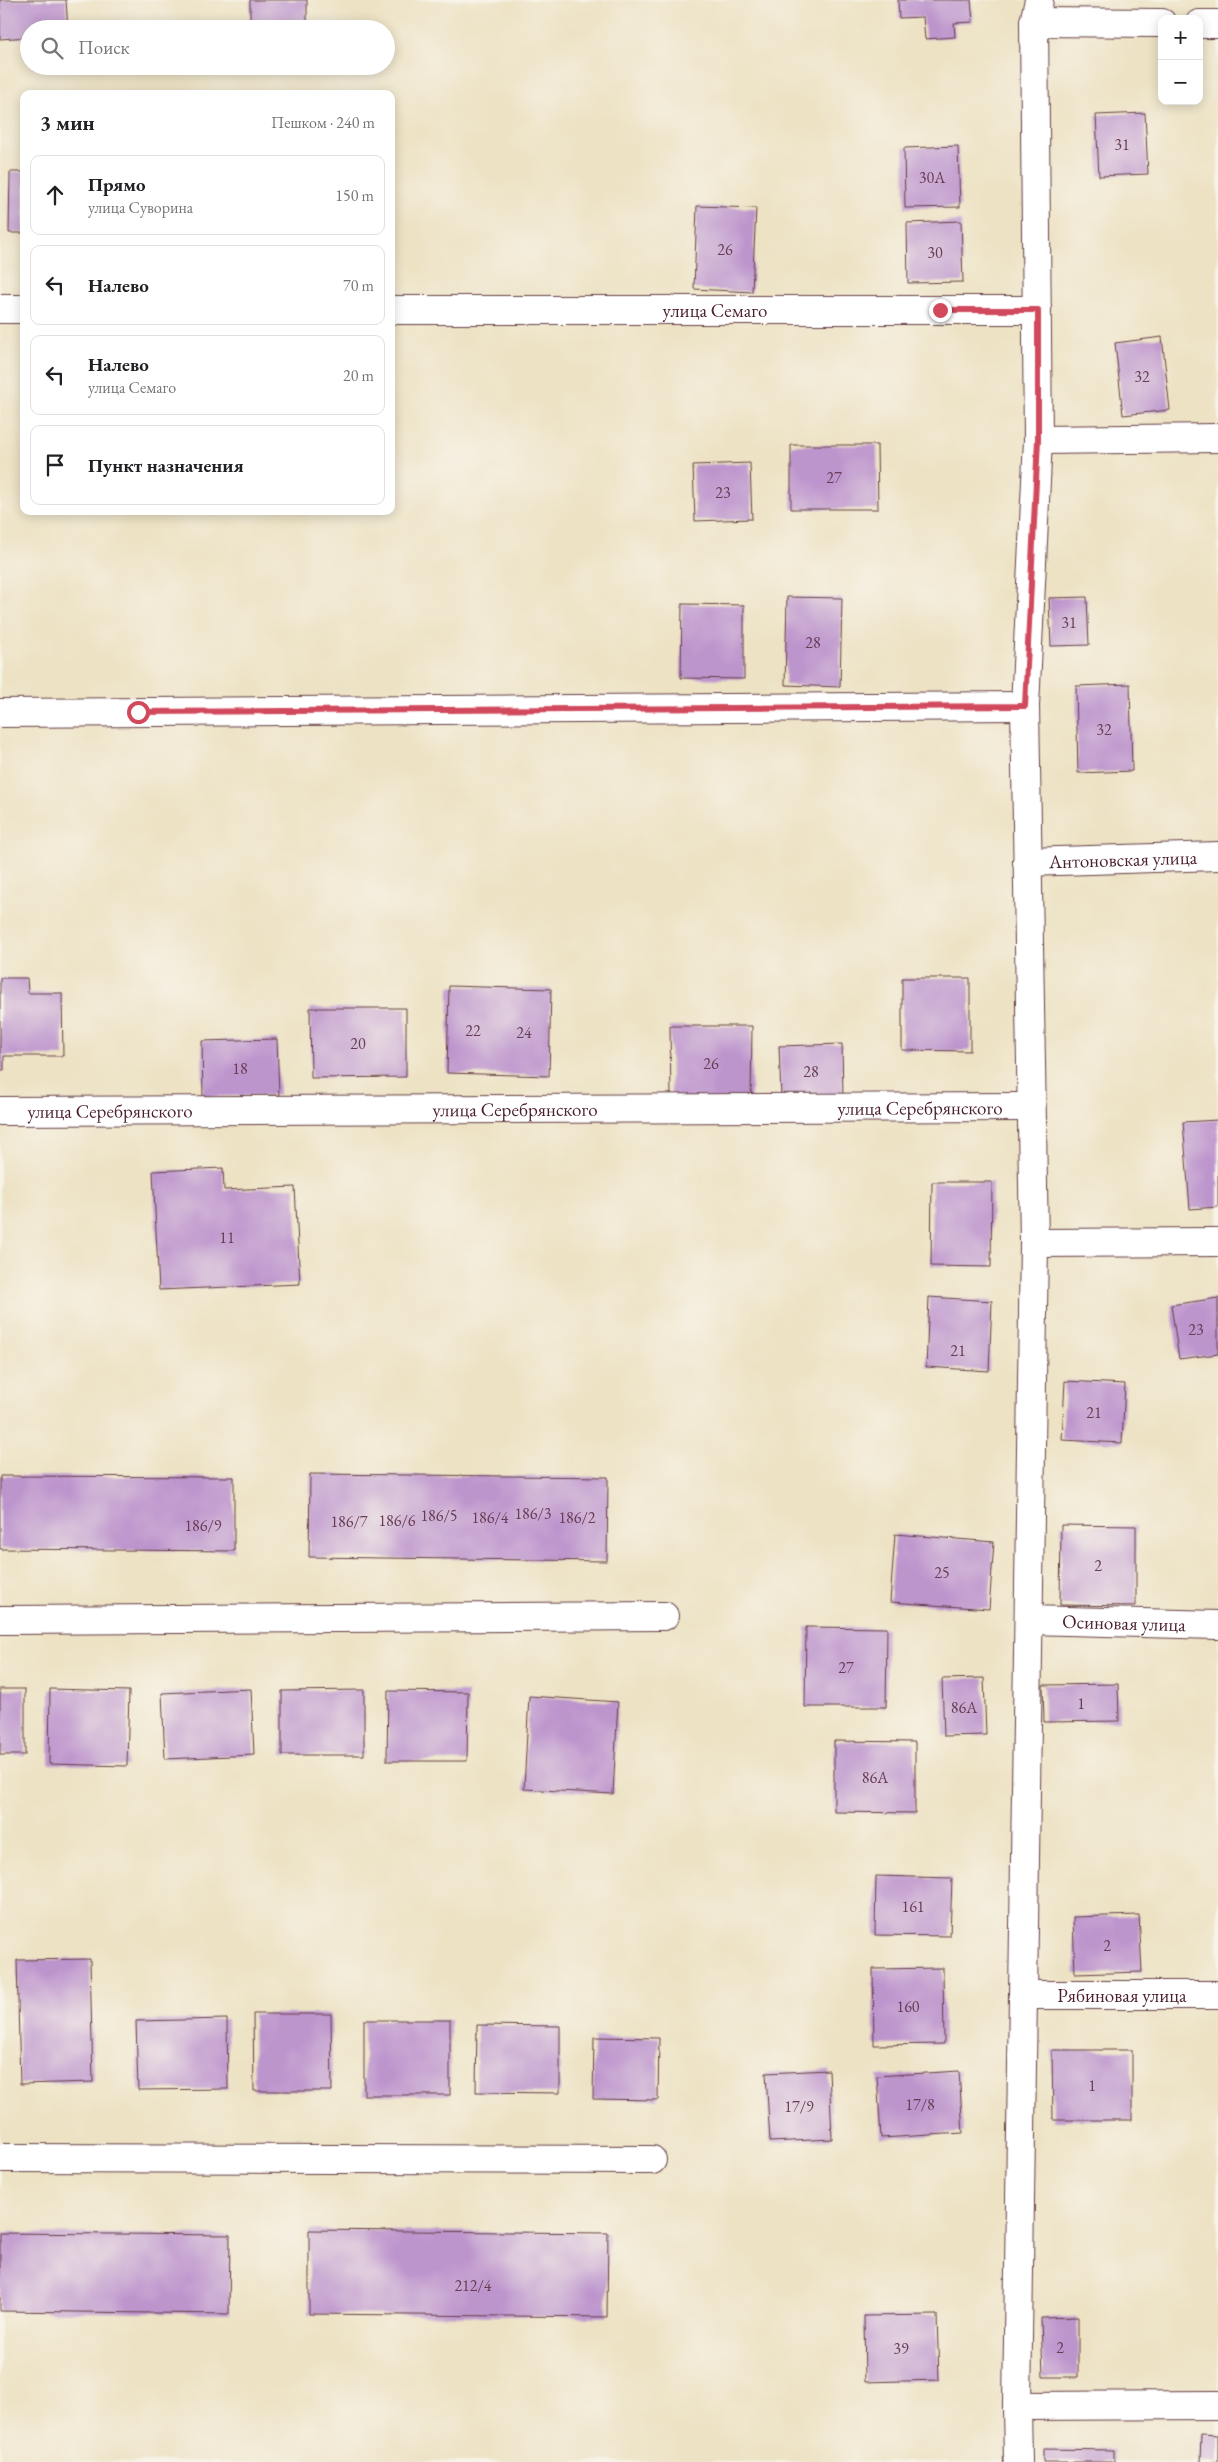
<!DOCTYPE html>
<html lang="ru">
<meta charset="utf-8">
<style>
body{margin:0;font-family:"EB Garamond",serif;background:#f6f6f6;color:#202124}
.controls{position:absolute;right:15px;top:15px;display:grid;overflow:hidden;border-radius:10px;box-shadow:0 2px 12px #0003}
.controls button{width:45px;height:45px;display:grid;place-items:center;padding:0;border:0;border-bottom:1px solid #e0e0e0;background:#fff;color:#202124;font:25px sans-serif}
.stop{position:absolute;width:15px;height:15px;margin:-11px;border:4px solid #d1495b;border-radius:50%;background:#fff}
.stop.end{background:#d1495b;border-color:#fff;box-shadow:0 1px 5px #0008}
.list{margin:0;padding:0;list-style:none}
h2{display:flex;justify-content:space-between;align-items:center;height:65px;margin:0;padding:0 20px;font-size:21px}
h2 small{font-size:16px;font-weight:400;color:#757577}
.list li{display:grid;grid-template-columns:32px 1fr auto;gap:15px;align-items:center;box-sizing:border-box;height:80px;margin:0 10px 10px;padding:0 10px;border:1px solid #e0e0e0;border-radius:10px}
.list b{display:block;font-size:19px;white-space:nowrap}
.list p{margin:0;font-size:16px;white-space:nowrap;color:#757577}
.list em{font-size:16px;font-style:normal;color:#757577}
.icon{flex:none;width:28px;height:28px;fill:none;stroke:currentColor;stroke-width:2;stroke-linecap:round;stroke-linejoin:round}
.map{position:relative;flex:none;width:1218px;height:2462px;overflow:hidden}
.search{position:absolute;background:#fff;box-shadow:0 2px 12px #0003;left:20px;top:20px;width:375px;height:55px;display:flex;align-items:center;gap:12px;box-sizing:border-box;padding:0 18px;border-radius:28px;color:#757577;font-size:19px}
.panel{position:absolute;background:#fff;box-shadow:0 2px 12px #0003;left:20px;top:90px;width:375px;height:425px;border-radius:10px}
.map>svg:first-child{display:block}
</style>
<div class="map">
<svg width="1218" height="2462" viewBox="0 0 1218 2462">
<rect width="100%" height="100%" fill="#f7f3e8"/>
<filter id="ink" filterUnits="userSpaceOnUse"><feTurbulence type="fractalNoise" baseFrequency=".02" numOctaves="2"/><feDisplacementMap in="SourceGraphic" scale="10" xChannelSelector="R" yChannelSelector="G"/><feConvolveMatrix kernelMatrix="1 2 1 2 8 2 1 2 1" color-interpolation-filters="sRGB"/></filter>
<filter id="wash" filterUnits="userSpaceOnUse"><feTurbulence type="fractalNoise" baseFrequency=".0096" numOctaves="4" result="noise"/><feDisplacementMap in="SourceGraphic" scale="20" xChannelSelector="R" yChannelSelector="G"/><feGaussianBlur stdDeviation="1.12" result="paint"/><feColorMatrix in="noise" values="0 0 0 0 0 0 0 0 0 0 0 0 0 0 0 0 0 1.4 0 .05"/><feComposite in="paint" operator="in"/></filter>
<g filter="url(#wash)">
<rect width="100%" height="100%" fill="#ede2c4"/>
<g id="blocks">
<g fill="#bd95cd">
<path d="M0 0H66L68 29H29V37L0 39Z"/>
<rect x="250" y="0" width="57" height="29"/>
<path d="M898 0H971L973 22 954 23 955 37 925 39 923 17 899 18Z"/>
<path d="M1145 113 1148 174 1099 176 1096 115Z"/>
<path d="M958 146 960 207 905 208 904 148Z"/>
<path d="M10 172H24V233H9Z"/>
<path d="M697 206 756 208 752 292 694 289Z"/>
<path d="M961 221 963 282 908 283 907 223Z"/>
<path d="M1162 337 1170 410 1123 415 1115 343Z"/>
<path d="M791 445H877L878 509H791Z"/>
<path d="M750 463 752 519 695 521 693 465Z"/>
<path d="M787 597 842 598 840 687 785 685Z"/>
<path d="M1087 597 1089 645 1051 646 1049 598Z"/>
<path d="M682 604 744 605V679L681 678Z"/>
<path d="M1130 684 1132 771 1078 773 1076 686Z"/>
<path d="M0 978H27L28 993H62L63 1056H4V1070H0Z"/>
<path d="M902 978H970V1051L902 1050Z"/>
<path d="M449 986 551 989 549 1076 447 1073Z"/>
<path d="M310 1008H406V1077L311 1078Z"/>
<path d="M670 1026H752L751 1100 671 1099Z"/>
<path d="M277 1039 279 1095 203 1097 202 1041Z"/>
<path d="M842 1044 843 1096 781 1097 779 1046Z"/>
<path d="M1218 1120V1207L1190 1209 1183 1122Z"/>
<path d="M223 1168 224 1190 295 1187 300 1284 159 1290 153 1171Z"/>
<path d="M932 1182H992L991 1267 931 1266Z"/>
<path d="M929 1297 992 1301 989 1371 926 1367Z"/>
<path d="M1218 1298V1354L1179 1359 1171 1305Z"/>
<path d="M1065 1381 1125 1384 1122 1443 1062 1440Z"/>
<path d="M310 1474 608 1477 607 1561 309 1557Z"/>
<path d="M0 1476 234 1477V1551L0 1549Z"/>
<path d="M1061 1525 1136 1526V1606L1060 1605Z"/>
<path d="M895 1534 994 1542 989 1609 890 1602Z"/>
<path d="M806 1627 887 1628 886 1707H805Z"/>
<path d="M984 1678 986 1735 944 1736 942 1679Z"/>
<path d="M1118 1684 1119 1721 1044 1722 1043 1685Z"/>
<rect x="0" y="1689" width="25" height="66"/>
<path d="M50 1689 129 1691 127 1766 49 1764Z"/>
<path d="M251 1689 254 1755 165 1759 162 1693Z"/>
<path d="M364 1690V1755H282V1691Z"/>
<path d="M388 1691 468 1692 467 1761H387Z"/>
<path d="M529 1696 618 1702 613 1794 524 1789Z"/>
<path d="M834 1741 915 1742V1813L834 1812Z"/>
<path d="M876 1876 952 1878 950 1936 875 1935Z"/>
<path d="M1139 1915 1142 1972 1075 1974 1073 1917Z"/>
<path d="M90 1959 93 2082 20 2084 17 1960Z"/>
<path d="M943 1968 944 2044 874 2045 873 1969Z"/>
<path d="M253 2014H331L332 2091H254Z"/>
<path d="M227 2019 228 2089 138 2090 136 2021Z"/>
<rect x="364" y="2020" width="86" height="75"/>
<path d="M477 2025 560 2026V2093L476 2092Z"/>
<path d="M594 2037 659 2038 658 2100 593 2099Z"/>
<path d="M1052 2050H1132V2120H1053Z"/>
<path d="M829 2070 832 2139 770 2142 766 2073Z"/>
<path d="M959 2071 963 2133 881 2138 877 2076Z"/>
<path d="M309 2230 608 2233 607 2317 309 2314Z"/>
<path d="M0 2233 230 2235 229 2314 0 2311Z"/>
<path d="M937 2315 939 2380 865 2382 864 2316Z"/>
<path d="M1078 2317V2377H1043L1041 2318Z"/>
<path d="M1201 2434 1218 2435V2462H1200Z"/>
<path d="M1043 2449 1114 2450V2462H1043Z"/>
</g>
</g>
</g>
<g filter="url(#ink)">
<use href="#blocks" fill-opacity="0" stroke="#623c42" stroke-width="1"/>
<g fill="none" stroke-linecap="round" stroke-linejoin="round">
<g stroke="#623c42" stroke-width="30">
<g id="minor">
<path d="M1034 22 1162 23"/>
<path d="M1199 24H1218"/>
<path d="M0 309H24"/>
<path id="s1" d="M391 310H1037"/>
<path d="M1038 440 1218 438"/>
<path d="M0 713 1025 706"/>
<path id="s2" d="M1027 862 1218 856"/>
<path id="s3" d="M0 1111 1030 1107"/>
<path d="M1034 1243 1218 1242"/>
<path d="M0 1620 664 1616"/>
<path id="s4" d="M1029 1620 1218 1625"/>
<path id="s5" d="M1024 1995H1218"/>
<path d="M0 2158 652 2160"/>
<path d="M1017 2406 1218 2405"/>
<path d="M1018 2462 1017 2406 1034 1243 1025 706 1038 440 1034 22 1039 0"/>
</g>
</g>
<use href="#minor" stroke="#fff" stroke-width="28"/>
</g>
</g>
<g fill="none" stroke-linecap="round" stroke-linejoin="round" filter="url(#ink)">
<path stroke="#d1495b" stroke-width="6" d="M138 712 1025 706 1038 440V310H940"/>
</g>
<g text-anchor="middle" stroke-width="4.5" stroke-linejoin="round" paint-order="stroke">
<g font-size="16" fill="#673c54">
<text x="1122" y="150">31</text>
<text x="932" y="183">30А</text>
<text x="725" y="255">26</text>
<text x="935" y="258">30</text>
<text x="1142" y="382">32</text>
<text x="834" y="483">27</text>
<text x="723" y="498">23</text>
<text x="1069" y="628">31</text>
<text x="813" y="648">28</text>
<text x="1104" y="735">32</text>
<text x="473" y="1036">22</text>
<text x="524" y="1038">24</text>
<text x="358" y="1049">20</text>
<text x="711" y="1069">26</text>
<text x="240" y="1074">18</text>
<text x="811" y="1077">28</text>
<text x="227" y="1243">11</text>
<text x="1196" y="1335">23</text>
<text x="958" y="1356">21</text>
<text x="1094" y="1418">21</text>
<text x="533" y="1519">186/3</text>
<text x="439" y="1521">186/5</text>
<text x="490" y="1523">186/4</text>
<text x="577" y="1523">186/2</text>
<text x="397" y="1526">186/6</text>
<text x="349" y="1527">186/7</text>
<text x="203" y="1531">186/9</text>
<text x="1098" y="1571">2</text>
<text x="942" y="1578">25</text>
<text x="846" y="1673">27</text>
<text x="1081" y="1709">1</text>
<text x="964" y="1713">86А</text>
<text x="875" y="1783">86А</text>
<text x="913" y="1912">161</text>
<text x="1107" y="1951">2</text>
<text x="908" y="2012">160</text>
<text x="1092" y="2091">1</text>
<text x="920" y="2110">17/8</text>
<text x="799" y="2112">17/9</text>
<text x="473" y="2291">212/4</text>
<text x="1060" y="2353">2</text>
<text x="901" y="2354">39</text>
</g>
<g font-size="19" fill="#4a1f2b" stroke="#f7f3e8">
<text dy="7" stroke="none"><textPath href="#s1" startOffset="324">улица Семаго</textPath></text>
<text dy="7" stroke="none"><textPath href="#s2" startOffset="96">Антоновская улица</textPath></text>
<text dy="7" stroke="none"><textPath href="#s3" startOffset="920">улица Серебрянского</textPath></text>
<text dy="7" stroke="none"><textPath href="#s3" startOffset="515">улица Серебрянского</textPath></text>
<text dy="7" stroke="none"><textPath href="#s3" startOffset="110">улица Серебрянского</textPath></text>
<text dy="7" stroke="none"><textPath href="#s4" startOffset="95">Осиновая улица</textPath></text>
<text dy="7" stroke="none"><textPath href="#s5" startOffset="98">Рябиновая улица</textPath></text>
</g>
</g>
</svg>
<div class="controls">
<button>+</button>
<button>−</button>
</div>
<div class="stop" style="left:138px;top:712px"></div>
<div class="stop end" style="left:940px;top:310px"></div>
<div class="search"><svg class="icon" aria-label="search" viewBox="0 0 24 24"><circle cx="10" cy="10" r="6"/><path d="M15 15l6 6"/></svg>Поиск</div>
<section class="panel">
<h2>3 мин<small>Пешком · 240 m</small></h2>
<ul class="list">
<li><svg class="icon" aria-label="ahead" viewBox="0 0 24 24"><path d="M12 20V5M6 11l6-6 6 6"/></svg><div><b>Прямо</b><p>улица Суворина</p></div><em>150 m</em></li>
<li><svg class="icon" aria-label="left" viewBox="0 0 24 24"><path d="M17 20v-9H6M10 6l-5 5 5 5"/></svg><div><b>Налево</b></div><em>70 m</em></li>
<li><svg class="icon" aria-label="left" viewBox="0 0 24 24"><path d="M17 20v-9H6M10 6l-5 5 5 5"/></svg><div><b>Налево</b><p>улица Семаго</p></div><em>20 m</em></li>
<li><svg class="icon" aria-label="arrive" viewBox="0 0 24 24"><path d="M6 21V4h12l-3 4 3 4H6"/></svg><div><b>Пункт назначения</b></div></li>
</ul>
</section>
</div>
